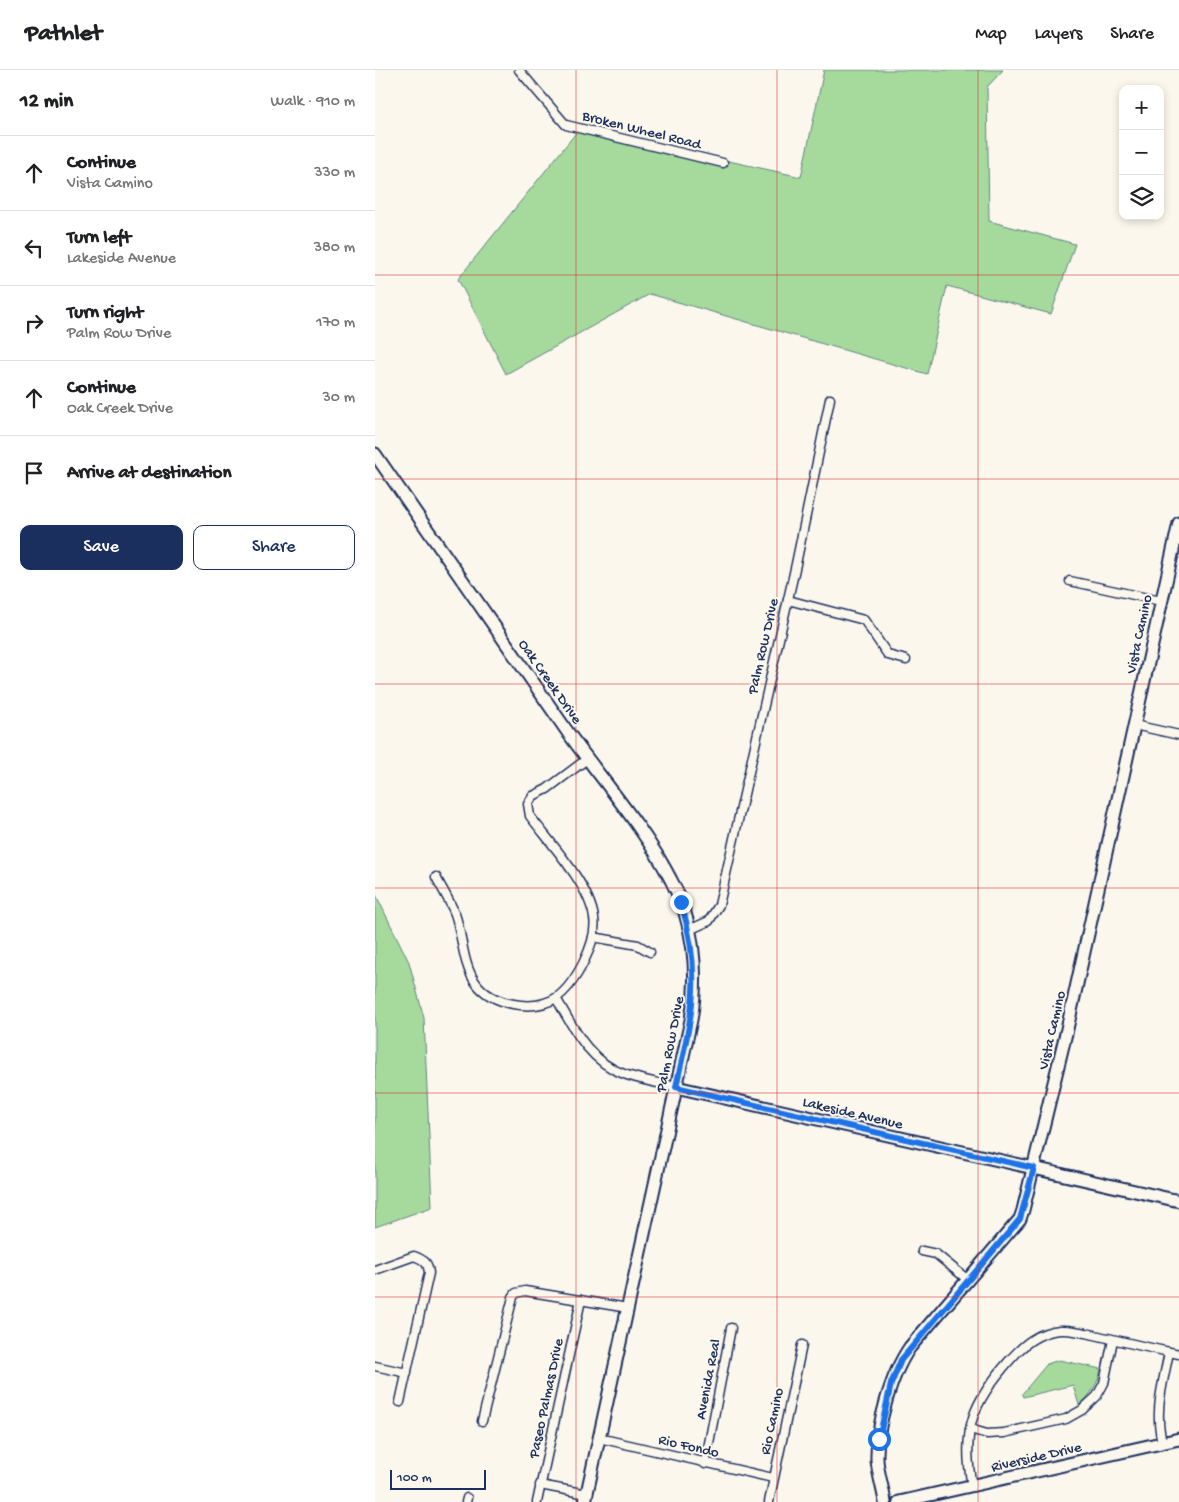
<!DOCTYPE html>
<meta charset="utf-8">
<style>
body{margin:0;font-family:"Gochi Hand",sans-serif;background:#f2f2f2;color:#202124}
.controls{position:absolute;right:15px;top:15px;display:grid;overflow:hidden;border-radius:10px;box-shadow:0 2px 8px #0003}
.controls button{width:45px;height:45px;display:grid;place-items:center;padding:0;border:0;border-bottom:1px solid #e0e0e0;background:#fff;color:#202124;font:25px sans-serif}
.scale{position:absolute;left:15px;bottom:12px;width:96px;box-sizing:border-box;padding-left:5px;border:2px solid #1b2f5e;border-top:0;font-size:14px;line-height:18px;white-space:nowrap;color:#1b2f5e;-webkit-text-stroke:4px #fbf7ec;paint-order:stroke}
.stop{position:absolute;width:15px;height:15px;margin:-11px;border:4px solid #1a73e8;border-radius:50%;background:#fff}
.stop.end{background:#1a73e8;border-color:#fff;box-shadow:0 1px 5px #0008}
.list{margin:0;padding:0;list-style:none}
h2{display:flex;justify-content:space-between;align-items:center;height:65px;margin:0;padding:0 20px;font-size:21px}
h2 small{font-size:16px;font-weight:400;color:#757577}
.list li{display:grid;grid-template-columns:32px 1fr auto;gap:15px;align-items:center;box-sizing:border-box;height:75px;padding:0 20px;border-top:1px solid #e0e0e0}
.list b{display:block;font-size:19px;white-space:nowrap}
.list p{margin:0;font-size:16px;white-space:nowrap;color:#757577}
.list em{font-size:16px;font-style:normal;color:#757577}
.actions{display:flex;gap:10px;padding:15px 20px}
.actions a{flex:1;padding:11px 0;border:1px solid #1b2f5e;border-radius:10px;text-align:center;font-size:18px;color:#1b2f5e}
.actions .main{background:#1b2f5e;color:#fff}
.icon{flex:none;width:28px;height:28px;fill:none;stroke:currentColor;stroke-width:2;stroke-linecap:round;stroke-linejoin:round}
.map{position:relative;flex:none;width:804px;height:1432px;overflow:hidden}
header{display:flex;align-items:center;gap:30px;box-sizing:border-box;height:70px;padding:0 25px;background:#fff;border-bottom:1px solid #e0e0e0}
header strong{font-size:24px}
nav{display:flex;gap:28px;margin-inline-start:auto;font-size:18px}
main{display:flex}
aside{flex:1;background:#fff}
.map>svg:first-child{display:block}
</style>
<header>
<strong>Pathlet</strong>
<nav><a>Map</a><a>Layers</a><a>Share</a></nav>
</header>
<main>
<aside>
<h2>12 min<small>Walk · 910 m</small></h2>
<ul class="list">
<li><svg class="icon" aria-label="ahead" viewBox="0 0 24 24"><path d="M12 20V5M6 11l6-6 6 6"/></svg><div><b>Continue</b><p>Vista Camino</p></div><em>330 m</em></li>
<li><svg class="icon" aria-label="left" viewBox="0 0 24 24"><path d="M17 20v-9H6M10 6l-5 5 5 5"/></svg><div><b>Turn left</b><p>Lakeside Avenue</p></div><em>380 m</em></li>
<li><svg class="icon" aria-label="right" viewBox="0 0 24 24"><path d="M7 20v-9h11M14 6l5 5-5 5"/></svg><div><b>Turn right</b><p>Palm Row Drive</p></div><em>170 m</em></li>
<li><svg class="icon" aria-label="ahead" viewBox="0 0 24 24"><path d="M12 20V5M6 11l6-6 6 6"/></svg><div><b>Continue</b><p>Oak Creek Drive</p></div><em>30 m</em></li>
<li><svg class="icon" aria-label="arrive" viewBox="0 0 24 24"><path d="M6 21V4h12l-3 4 3 4H6"/></svg><div><b>Arrive at destination</b></div></li>
</ul>
<div class="actions"><a class="main">Save</a><a>Share</a></div>
</aside>
<div class="map">
<svg width="804" height="1432" viewBox="0 0 804 1432">
<rect width="100%" height="100%" fill="#fbf7ec"/>
<filter id="ink" filterUnits="userSpaceOnUse"><feTurbulence type="fractalNoise" baseFrequency=".02" numOctaves="2"/><feDisplacementMap in="SourceGraphic" scale="10" xChannelSelector="R" yChannelSelector="G"/><feConvolveMatrix kernelMatrix="1 2 1 2 8 2 1 2 1" color-interpolation-filters="sRGB"/></filter>
<g filter="url(#ink)">
<g fill="#a6da9d" stroke="#60847e">
<path d="M449 0H628L612 17 614 151 700 174 676 244 572 216 552 304 275 224 131 304 83 209 205 58 426 107Z"/>
<path d="M0 823 34 892 49 948 57 1137 0 1157Z"/>
<path d="M684 1290 726 1299C723 1314 716 1325 704 1335L698 1315 648 1327 647 1324 672 1294Z"/>
</g>
<g fill="none" stroke-linecap="round" stroke-linejoin="round">
<g stroke="#1b2f5e" stroke-width="11">
<g id="street">
<path d="M144 0 191 55 348 93"/>
<path d="M695 511 786 531"/>
<path d="M413 530 489 550 513 585 531 590"/>
<path d="M759 655 804 665"/>
<path d="M61 807C67 819 75 831 80 844 88 866 87 894 101 913 117 935 158 942 181 928 200 915 223 872 219 848 214 814 176 774 155 746L153 734 158 726 172 719 212 689"/>
<path d="M314 860 334 851 344 835 421 494 455 329"/>
<path d="M218 867 263 875 275 882"/>
<path d="M181 928C198 957 214 992 249 1004 265 1010 284 1013 301 1017"/>
<path d="M547 1181 561 1184 593 1210"/>
<path d="M0 1200 39 1186C49 1190 53 1192 54 1203L25 1332"/>
<path d="M0 1296 32 1303"/>
<path d="M107 1351 138 1227 141 1223 150 1221 253 1238"/>
<path d="M595 1359 612 1364 629 1363 691 1349 707 1340 722 1326 729 1313 738 1270"/>
<path d="M224 1368 398 1408"/>
<path d="M787 1372C779 1340 788 1314 794 1282"/>
<path d="M330 1394 356 1258"/>
<path d="M165 1415 212 1424"/>
<path d="M597 1416C586 1360 598 1332 634 1291 648 1275 662 1262 685 1260 701 1259 717 1265 733 1268 757 1274 780 1279 804 1284"/>
<path d="M91 1432 92 1428"/>
<path d="M162 1432 206 1230"/>
<path d="M394 1432 427 1275"/>
</g>
</g>
<g stroke="#1b2f5e" stroke-width="15">
<g id="secondary">
<path d="M0 384C65 477 129 571 194 664 228 711 270 759 296 810 319 852 324 903 316 950L210 1432"/>
<path d="M301 1017 804 1131"/>
<path d="M510 1432C508 1418 503 1404 502 1390 501 1357 516 1304 535 1277L645 1149 648 1140 692 959 804 453"/>
<path d="M524 1432 804 1369"/>
</g>
</g>
<use href="#street" stroke="#fbf7ec" stroke-width="8"/>
<use href="#secondary" stroke="#fbf7ec" stroke-width="11"/>
</g>
</g>
<g fill="none" stroke-linecap="round" stroke-linejoin="round" filter="url(#ink)">
<path stroke="#1a73e8" stroke-width="6" d="M306 832C328 907 317 944 301 1017L659 1098 645 1149 526 1290 516 1314 504 1369"/>
</g>
<path fill="none" stroke="#d62828" stroke-width="1" stroke-opacity="0.55" d="M201 0V1432M402 0V1432M603 0V1432M0 205H804M0 409H804M0 614H804M0 818H804M0 1023H804M0 1227H804"/>
<g text-anchor="middle" stroke-width="4" stroke-linejoin="round" paint-order="stroke">
<g font-size="15" fill="#1b2f5e" stroke="#fbf7ec">
<text transform="translate(267 59) rotate(14)" y="5">Broken Wheel Road</text>
<text transform="translate(763 564) rotate(-78)" y="5">Vista Camino</text>
<text transform="translate(387 576) rotate(-77)" y="5">Palm Row Drive</text>
<text transform="translate(176 611) rotate(55)" y="5">Oak Creek Drive</text>
<text transform="translate(676 960) rotate(-77)" y="5">Vista Camino</text>
<text transform="translate(294 974) rotate(-79)" y="5">Palm Row Drive</text>
<text transform="translate(478 1042) rotate(13)" y="5">Lakeside Avenue</text>
<text transform="translate(332 1309) rotate(-79)" y="5">Avenida Real</text>
<text transform="translate(170 1328) rotate(-78)" y="5">Paseo Palmas Drive</text>
<text transform="translate(396 1351) rotate(-78)" y="5">Rio Camino</text>
<text transform="translate(314 1375) rotate(13)" y="5">Rio Fondo</text>
<text transform="translate(661 1386) rotate(-13)" y="5">Riverside Drive</text>
</g>
</g>
</svg>
<div class="controls">
<button>+</button>
<button>−</button>
<button><svg class="icon" aria-label="layers" viewBox="0 0 24 24"><path d="M12 4l9 5-9 5-9-5zM3 14l9 5 9-5"/></svg></button>
</div>
<div class="scale">100 m</div>
<div class="stop" style="left:504px;top:1369px"></div>
<div class="stop end" style="left:306px;top:832px"></div>
</div>
</main>
